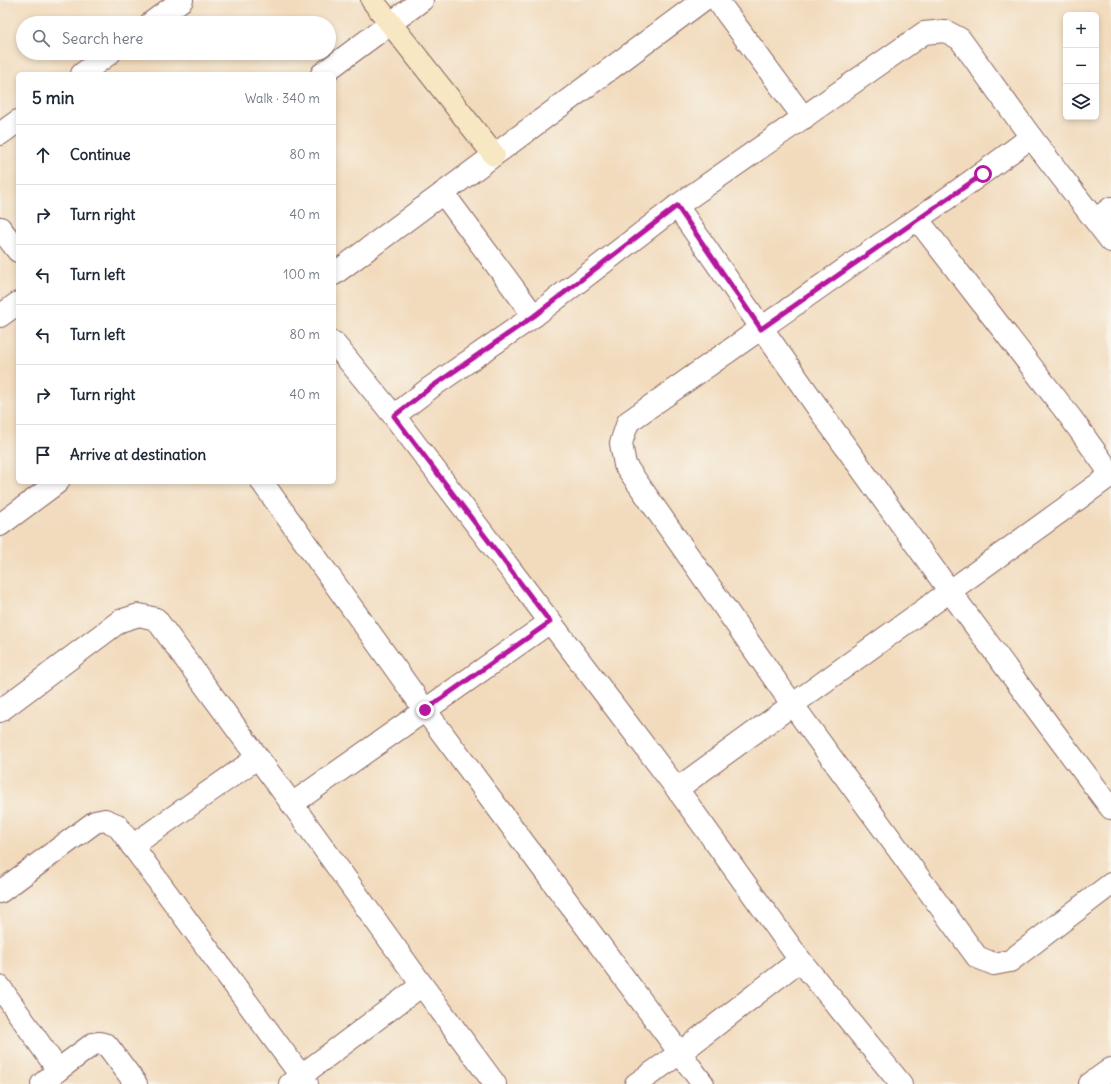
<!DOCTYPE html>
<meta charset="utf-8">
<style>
body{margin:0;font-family:Delius,sans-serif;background:#f6f6f7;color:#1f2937}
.controls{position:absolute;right:12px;top:12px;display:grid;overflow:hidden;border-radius:6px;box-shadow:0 2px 6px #0003}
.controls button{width:36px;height:36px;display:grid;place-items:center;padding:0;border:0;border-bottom:1px solid #e0e1e3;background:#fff;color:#1f2937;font:20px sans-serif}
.stop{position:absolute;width:12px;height:12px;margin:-9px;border:3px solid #b5179e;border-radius:50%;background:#fff}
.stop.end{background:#b5179e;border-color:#fff;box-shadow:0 1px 4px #0008}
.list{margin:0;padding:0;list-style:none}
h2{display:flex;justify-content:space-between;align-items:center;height:52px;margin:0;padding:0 16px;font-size:17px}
h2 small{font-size:13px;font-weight:400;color:#747a83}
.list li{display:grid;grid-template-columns:26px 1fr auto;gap:12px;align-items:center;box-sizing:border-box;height:60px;padding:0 16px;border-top:1px solid #e0e1e3}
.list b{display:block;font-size:15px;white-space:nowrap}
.list em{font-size:13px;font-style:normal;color:#747a83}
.icon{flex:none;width:22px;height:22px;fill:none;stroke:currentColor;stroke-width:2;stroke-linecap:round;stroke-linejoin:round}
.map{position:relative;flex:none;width:1111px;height:1084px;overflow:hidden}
.search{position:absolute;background:#fff;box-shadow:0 2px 6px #0003;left:16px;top:16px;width:320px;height:44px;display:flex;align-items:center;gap:10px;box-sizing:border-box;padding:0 14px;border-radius:22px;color:#747a83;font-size:15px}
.panel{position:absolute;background:#fff;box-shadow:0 2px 6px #0003;left:16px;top:72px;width:320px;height:412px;border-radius:6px}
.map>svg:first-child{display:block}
</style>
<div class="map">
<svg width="1111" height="1084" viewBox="0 0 1111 1084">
<rect width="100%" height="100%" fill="#f7f3e8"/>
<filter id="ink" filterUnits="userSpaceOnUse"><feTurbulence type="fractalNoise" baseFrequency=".025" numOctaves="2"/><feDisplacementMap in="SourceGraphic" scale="8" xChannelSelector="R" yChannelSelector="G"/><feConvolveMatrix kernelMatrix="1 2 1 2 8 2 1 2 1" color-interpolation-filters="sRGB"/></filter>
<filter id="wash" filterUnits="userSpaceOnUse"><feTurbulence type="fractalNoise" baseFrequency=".012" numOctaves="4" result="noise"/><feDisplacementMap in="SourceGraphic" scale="16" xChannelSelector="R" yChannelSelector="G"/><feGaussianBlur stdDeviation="0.9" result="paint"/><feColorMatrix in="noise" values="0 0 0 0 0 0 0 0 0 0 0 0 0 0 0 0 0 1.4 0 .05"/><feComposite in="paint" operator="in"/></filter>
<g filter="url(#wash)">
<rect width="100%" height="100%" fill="#f2dbbd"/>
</g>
<g filter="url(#ink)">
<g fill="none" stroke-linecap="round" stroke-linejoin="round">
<g stroke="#85615e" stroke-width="24">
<g id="street">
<path d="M717 0 804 118"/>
<path d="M151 23 182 0"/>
<path d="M82 74 110 53"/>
<path d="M322 74 422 0"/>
<path d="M0 134 18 121"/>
<path d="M1031 137C981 175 930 211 878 246L628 422 621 443 625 465 792 704 977 957 994 964 1010 961 1111 884"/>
<path d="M443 193 534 316"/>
<path d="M677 206C817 410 962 611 1111 808"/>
<path d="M918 220 1071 418 1111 474"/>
<path d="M1095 220 1111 208"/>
<path d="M0 228 18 251"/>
<path d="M334 274 703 0"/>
<path d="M0 316 18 303"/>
<path d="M334 343 394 416 677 789 800 960 901 1084"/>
<path d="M394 416 430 388 534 316 677 206 924 33 945 31 960 39 1031 137 1111 241"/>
<path d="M262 482 425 710 703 1084"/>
<path d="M0 525 58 482"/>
<path d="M0 711 120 621 139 615 156 619 292 804 422 985 495 1084"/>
<path d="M677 789C821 683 966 580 1111 475"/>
<path d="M292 804 550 622"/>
<path d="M132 846 257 758"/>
<path d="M0 892 95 822 105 820 117 825 307 1084"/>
<path d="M0 987 58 1070"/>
<path d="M42 1084 58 1070 93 1044 100 1043 107 1045 136 1084"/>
<path d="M290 1084 422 985"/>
<path d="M636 1084 680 1053 800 960"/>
<path d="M1090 1084 1111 1069"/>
</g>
</g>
<g stroke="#85615e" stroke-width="24">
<path id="secondary" d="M372 0 494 155"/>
</g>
<use href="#street" stroke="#fff" stroke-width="22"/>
<use href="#secondary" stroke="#f7e8c3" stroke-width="22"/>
</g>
</g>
<g fill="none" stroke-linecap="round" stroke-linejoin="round" filter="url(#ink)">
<path stroke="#b5179e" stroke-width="5" d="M425 710 550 622 394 416 430 388 534 316 677 206 761 329 983 174"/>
</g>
</svg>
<div class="controls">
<button>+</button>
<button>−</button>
<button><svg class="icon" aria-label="layers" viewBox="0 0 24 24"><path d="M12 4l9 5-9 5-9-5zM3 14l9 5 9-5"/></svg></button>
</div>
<div class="stop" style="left:983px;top:174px"></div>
<div class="stop end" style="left:425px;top:710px"></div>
<div class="search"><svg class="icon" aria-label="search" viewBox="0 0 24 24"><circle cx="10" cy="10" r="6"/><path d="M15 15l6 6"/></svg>Search here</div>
<section class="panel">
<h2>5 min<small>Walk · 340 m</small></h2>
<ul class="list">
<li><svg class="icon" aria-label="ahead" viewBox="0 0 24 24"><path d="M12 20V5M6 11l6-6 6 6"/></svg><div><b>Continue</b></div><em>80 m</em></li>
<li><svg class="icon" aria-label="right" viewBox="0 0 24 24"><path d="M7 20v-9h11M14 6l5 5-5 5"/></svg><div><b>Turn right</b></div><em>40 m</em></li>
<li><svg class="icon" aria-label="left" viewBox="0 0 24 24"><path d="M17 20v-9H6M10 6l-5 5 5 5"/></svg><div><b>Turn left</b></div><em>100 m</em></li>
<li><svg class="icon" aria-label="left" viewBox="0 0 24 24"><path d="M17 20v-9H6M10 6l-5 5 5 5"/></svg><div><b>Turn left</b></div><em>80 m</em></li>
<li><svg class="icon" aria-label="right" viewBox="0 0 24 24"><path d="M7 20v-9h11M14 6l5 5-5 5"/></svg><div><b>Turn right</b></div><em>40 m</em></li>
<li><svg class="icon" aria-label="arrive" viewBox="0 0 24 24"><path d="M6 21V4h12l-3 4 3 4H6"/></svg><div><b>Arrive at destination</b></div></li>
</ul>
</section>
</div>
